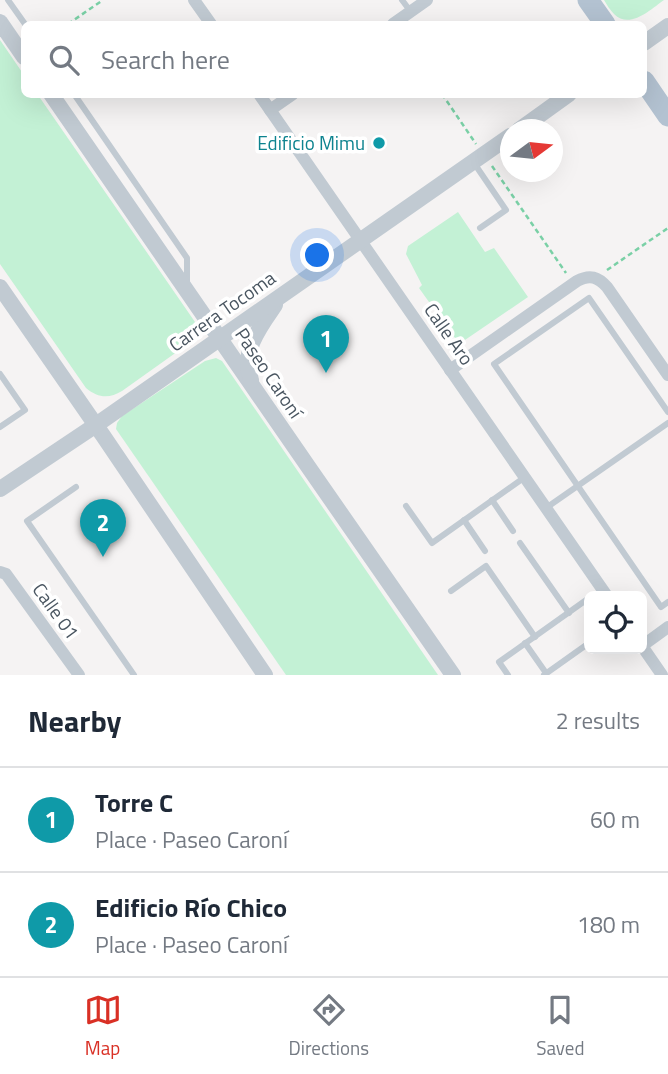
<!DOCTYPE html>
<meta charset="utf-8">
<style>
body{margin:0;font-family:"Titillium Web",sans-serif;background:#f6f6f7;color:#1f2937}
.controls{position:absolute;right:21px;bottom:21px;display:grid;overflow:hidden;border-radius:10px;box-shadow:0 7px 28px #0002}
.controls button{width:63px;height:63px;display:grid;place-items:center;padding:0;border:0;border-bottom:2px solid #e0e1e3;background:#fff;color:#1f2937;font:35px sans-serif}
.compass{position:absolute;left:500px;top:119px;width:63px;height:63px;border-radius:50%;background:#fff;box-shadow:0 7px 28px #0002;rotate:75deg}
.you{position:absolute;left:318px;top:256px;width:24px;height:24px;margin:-18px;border:5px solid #fff;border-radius:50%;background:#1a73e8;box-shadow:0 0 0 10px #1a73e833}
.badge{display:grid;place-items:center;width:46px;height:46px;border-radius:50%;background:#d93025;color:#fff;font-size:23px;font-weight:700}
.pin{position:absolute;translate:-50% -58px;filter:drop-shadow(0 2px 4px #0008)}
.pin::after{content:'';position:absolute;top:37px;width:24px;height:21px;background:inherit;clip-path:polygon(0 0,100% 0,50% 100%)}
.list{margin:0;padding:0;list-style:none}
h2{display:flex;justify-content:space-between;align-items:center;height:91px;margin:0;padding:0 28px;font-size:30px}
h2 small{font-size:23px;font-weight:400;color:#747a83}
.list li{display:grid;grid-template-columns:46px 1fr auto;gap:21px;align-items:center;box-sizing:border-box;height:105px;padding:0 28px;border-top:2px solid #e0e1e3}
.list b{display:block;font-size:26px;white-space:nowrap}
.list p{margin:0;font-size:23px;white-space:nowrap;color:#747a83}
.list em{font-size:23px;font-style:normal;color:#747a83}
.icon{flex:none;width:38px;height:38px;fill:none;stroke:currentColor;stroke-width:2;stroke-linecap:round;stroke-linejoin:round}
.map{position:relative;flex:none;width:668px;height:675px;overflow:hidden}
.search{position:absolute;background:#fff;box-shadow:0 7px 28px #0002;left:21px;right:21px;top:21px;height:77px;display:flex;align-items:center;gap:18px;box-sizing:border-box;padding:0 24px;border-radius:10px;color:#747a83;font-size:26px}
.sheet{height:301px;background:#fff}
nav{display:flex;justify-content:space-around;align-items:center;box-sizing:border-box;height:98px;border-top:2px solid #e0e1e3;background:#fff;font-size:19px;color:#747a83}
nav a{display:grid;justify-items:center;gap:4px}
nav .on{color:#d93025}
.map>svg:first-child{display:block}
</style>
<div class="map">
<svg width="668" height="675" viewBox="0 0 668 675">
<rect width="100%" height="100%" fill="#f5f3f3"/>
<g fill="#c3f1d5">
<path d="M604 0H664C651 9 630 30 614 14 610 10 607 5 604 0Z"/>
<path d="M0 40 24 75V94L38 95 195 322 194 334 188 344 122 391C109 399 98 398 86 388L0 264Z"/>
<path d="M458 212 485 252 494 248 528 297 462 342 454 337 419 288 422 285 406 254 408 246Z"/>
<path d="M216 358 222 361 438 675H286L116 429 117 423 122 416 205 361Z"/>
</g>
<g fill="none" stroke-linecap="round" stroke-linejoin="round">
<g stroke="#7ad0a6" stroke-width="2.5" stroke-dasharray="5 3.5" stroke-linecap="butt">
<path d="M68 24 103 0"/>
<path d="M442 94 476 144"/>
<path d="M492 166 566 273"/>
<path d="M607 270 668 228"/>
</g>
<g stroke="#c1cad2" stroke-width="6">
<path d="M8 0 25 24"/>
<path d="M402 0 411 12"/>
<path d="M74 94 187 258V286"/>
<path d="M474 163 506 210 480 228"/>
<path d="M0 374 25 410 0 427"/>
<path d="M668 412 589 298 494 364 661 607 668 602"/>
<path d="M76 487 27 521 134 675"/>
<path d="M492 500 513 531"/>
<path d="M406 506 432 543 525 477"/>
<path d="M546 508 668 423"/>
<path d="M464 520 485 551"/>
<path d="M520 543 569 613"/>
<path d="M451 591 486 566 535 637"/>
<path d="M525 643 546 673"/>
<path d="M508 675 499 662 589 598"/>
<path d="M544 675 589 643"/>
</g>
<g stroke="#c1cad2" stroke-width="12">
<path d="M194 0 211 24"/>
<path d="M393 24 427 0"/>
<path d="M259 94 607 596"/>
<path d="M270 110 293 94"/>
<path d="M450 370 577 281C590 274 598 277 607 287L668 375"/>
<path d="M0 572 6 574 79 675"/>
<path d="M642 646 662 675"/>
<path d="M642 646 668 627"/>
</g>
<g stroke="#c1cad2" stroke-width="16">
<path d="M0 22 24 57"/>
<path d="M644 43 668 26"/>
<path d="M51 94C185 288 318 482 453 675"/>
<path d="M519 130 569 94"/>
<path d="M0 287 104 437 265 675"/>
<path d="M251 380C241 351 259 328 275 305"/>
<path d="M0 489 96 425 510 136"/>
</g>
<g stroke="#b3c2d1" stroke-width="21">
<path d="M588 0 605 24"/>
<path d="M644 81 668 116"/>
</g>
</g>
<circle fill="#0f9aa8" stroke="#fff" stroke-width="2.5" cx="379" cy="143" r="7"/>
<g text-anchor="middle" stroke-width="7" stroke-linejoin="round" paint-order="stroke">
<g font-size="19" fill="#0d838f" stroke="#fff" text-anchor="end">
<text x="365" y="150">Edificio Mimu</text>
</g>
<g font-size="19" fill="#4a5661" stroke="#fff">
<text transform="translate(222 311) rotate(-35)" y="7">Carrera Tocoma</text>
<text transform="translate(449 334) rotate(55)" y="7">Calle Aro</text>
<text transform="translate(269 373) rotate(56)" y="7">Paseo Caroní</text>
<text transform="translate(56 611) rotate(54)" y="7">Calle 01</text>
</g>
</g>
</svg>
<div class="controls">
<button><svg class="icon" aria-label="locate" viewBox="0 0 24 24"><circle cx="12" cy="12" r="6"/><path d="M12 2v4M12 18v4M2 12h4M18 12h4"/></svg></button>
</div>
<svg class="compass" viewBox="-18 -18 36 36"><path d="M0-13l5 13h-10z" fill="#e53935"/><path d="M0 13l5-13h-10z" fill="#747a83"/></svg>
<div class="you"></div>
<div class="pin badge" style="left:326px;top:373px;background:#0f9aa8">1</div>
<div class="pin badge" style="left:103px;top:557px;background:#0f9aa8">2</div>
<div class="search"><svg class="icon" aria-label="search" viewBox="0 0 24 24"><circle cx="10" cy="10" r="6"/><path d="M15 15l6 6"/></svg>Search here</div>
</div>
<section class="sheet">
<h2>Nearby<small>2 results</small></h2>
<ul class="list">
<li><span class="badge" style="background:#0f9aa8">1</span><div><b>Torre C</b><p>Place · Paseo Caroní</p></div><em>60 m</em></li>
<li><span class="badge" style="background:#0f9aa8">2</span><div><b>Edificio Río Chico</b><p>Place · Paseo Caroní</p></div><em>180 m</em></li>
</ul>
</section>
<nav>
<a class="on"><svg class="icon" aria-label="map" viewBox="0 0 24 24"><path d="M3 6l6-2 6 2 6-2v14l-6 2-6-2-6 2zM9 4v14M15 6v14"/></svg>Map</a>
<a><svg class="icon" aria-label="directions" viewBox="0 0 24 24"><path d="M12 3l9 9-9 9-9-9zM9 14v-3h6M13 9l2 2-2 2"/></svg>Directions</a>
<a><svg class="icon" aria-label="saved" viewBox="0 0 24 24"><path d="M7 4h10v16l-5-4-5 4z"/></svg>Saved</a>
</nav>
